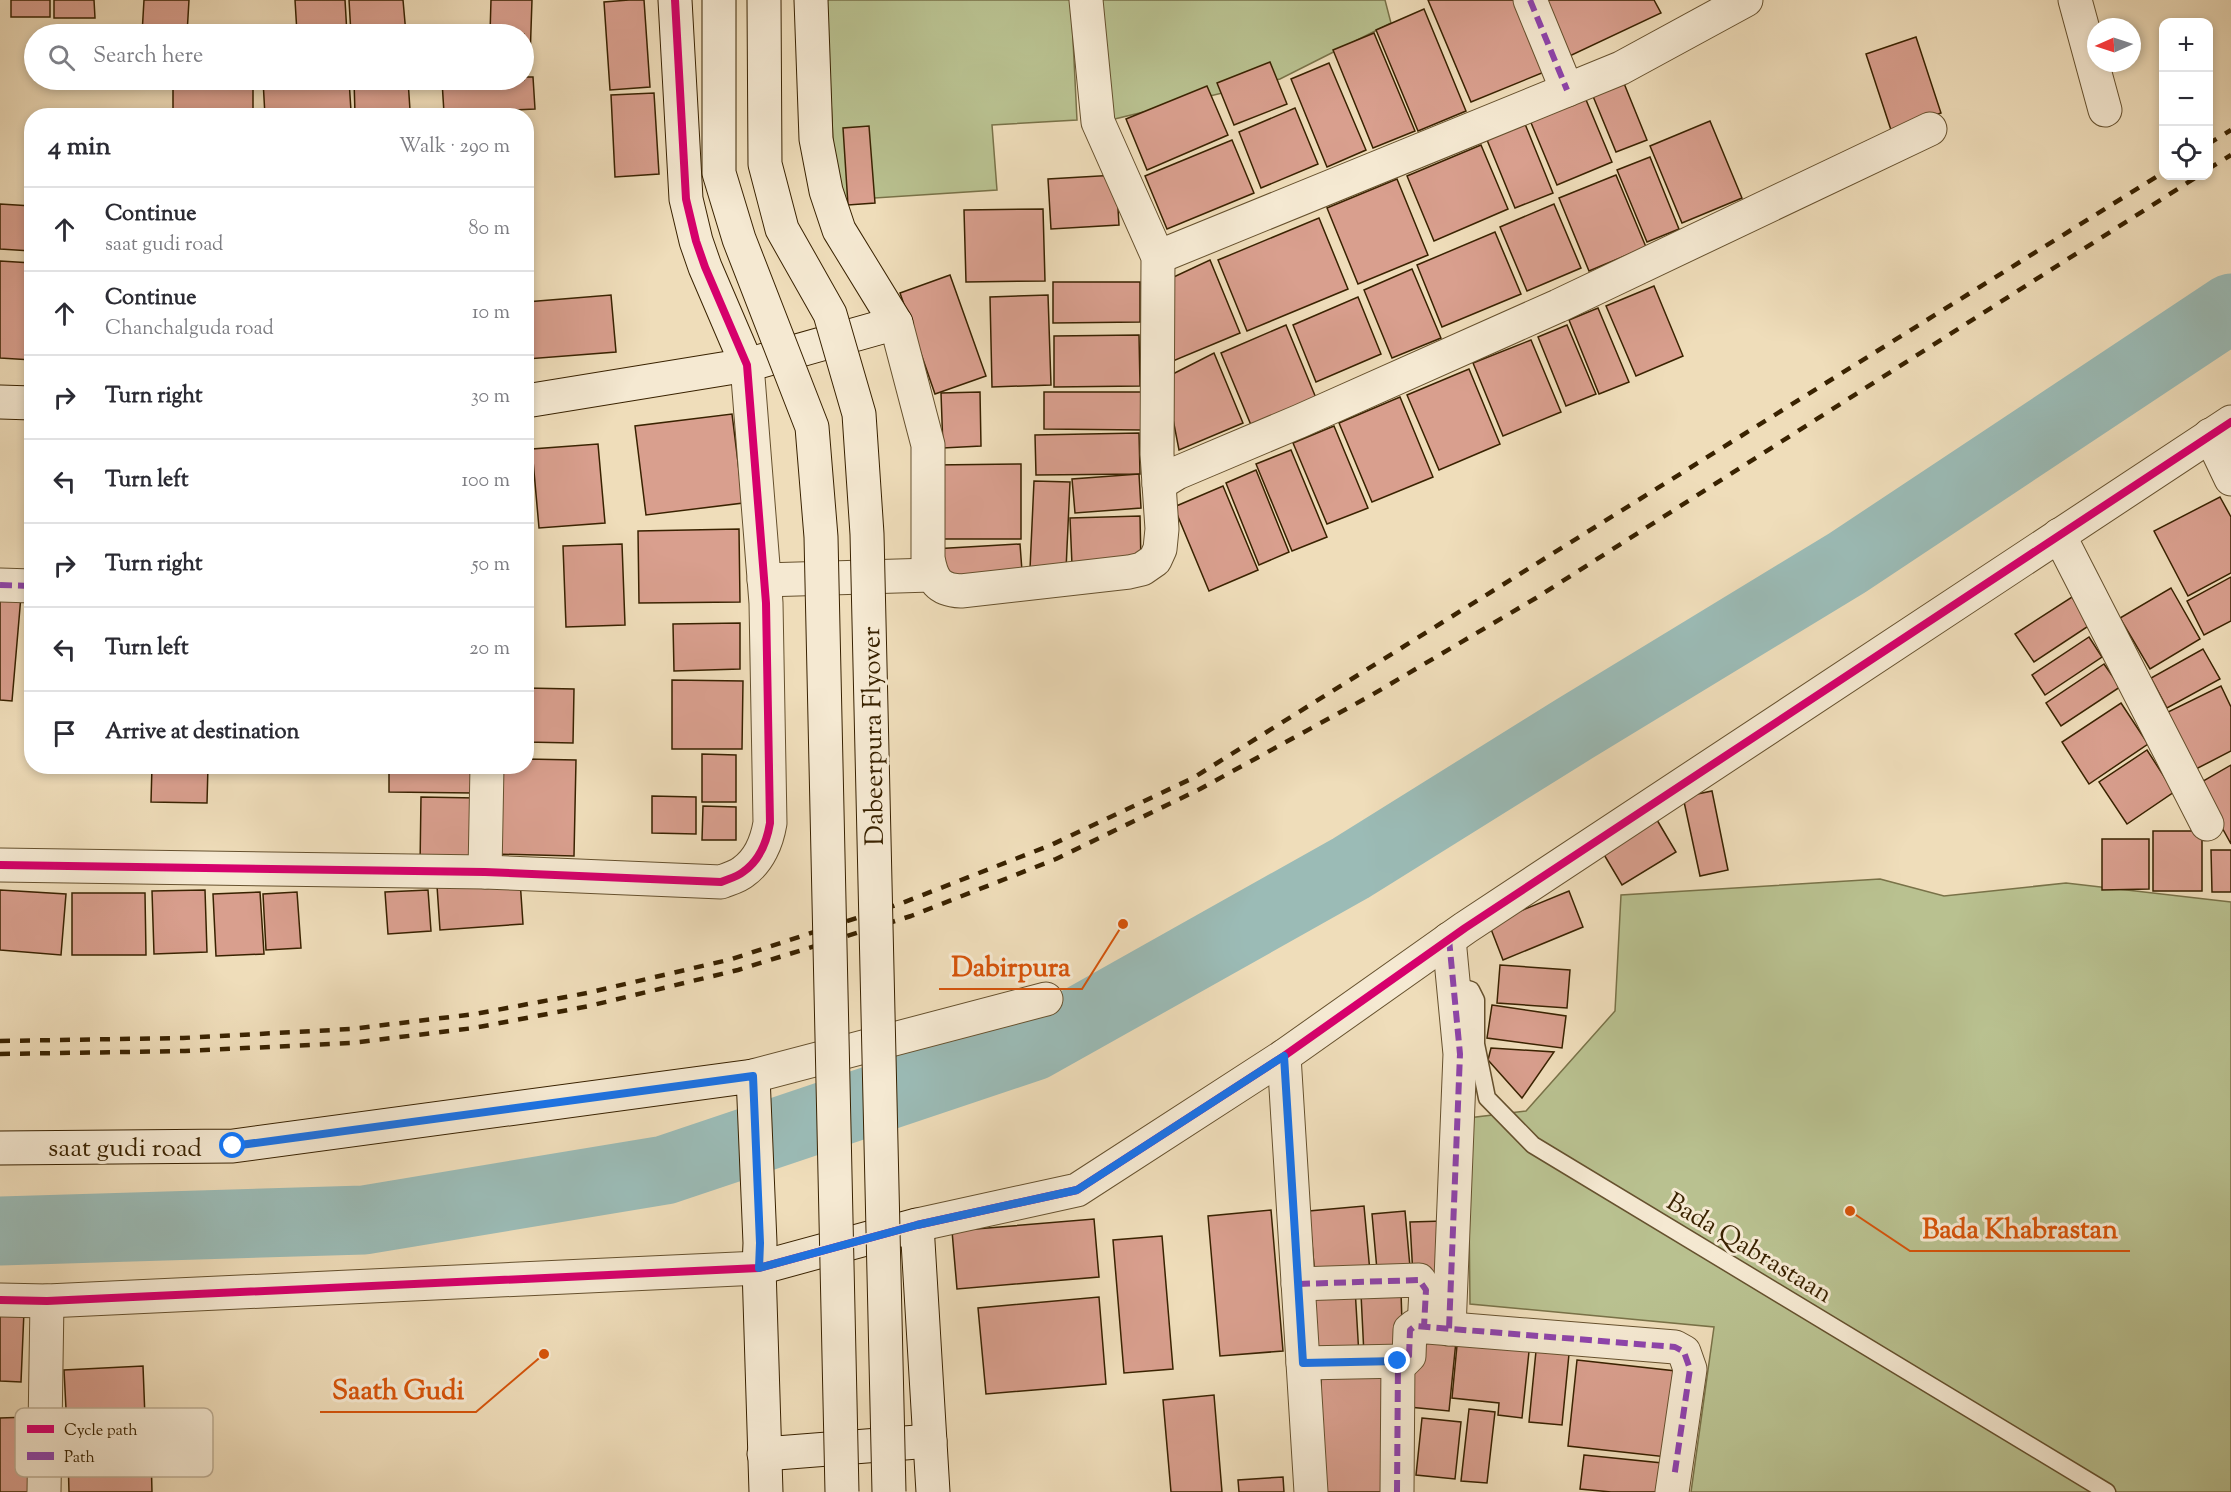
<!DOCTYPE html>
<meta charset="utf-8">
<style>
body{margin:0;font-family:"Sorts Mill Goudy",serif;background:#f2f2f3;color:#2b2b33}
.controls{position:absolute;right:18px;top:18px;display:grid;overflow:hidden;border-radius:12px;box-shadow:0 3px 9px #0003}
.controls button{width:54px;height:54px;display:grid;place-items:center;padding:0;border:0;border-bottom:2px solid #e1e1e2;background:#fff;color:#2b2b33;font:30px sans-serif}
.compass{position:absolute;left:2087px;top:18px;width:54px;height:54px;border-radius:50%;background:#fff;box-shadow:0 3px 9px #0003;rotate:267deg}
.stop{position:absolute;width:18px;height:18px;margin:-14px;border:4px solid #1a73e8;border-radius:50%;background:#fff}
.stop.end{background:#1a73e8;border-color:#fff;box-shadow:0 2px 6px #0008}
.list{margin:0;padding:0;list-style:none}
h2{display:flex;justify-content:space-between;align-items:center;height:78px;margin:0;padding:0 24px;font-size:26px}
h2 small{font-size:20px;font-weight:400;color:#7c7c81}
.list li{display:grid;grid-template-columns:39px 1fr auto;gap:18px;align-items:center;box-sizing:border-box;height:84px;padding:0 24px;border-top:2px solid #e1e1e2}
.list b{display:block;font-size:22px;white-space:nowrap}
.list p{margin:0;font-size:20px;white-space:nowrap;color:#7c7c81}
.list em{font-size:20px;font-style:normal;color:#7c7c81}
.icon{flex:none;width:33px;height:33px;fill:none;stroke:currentColor;stroke-width:2;stroke-linecap:round;stroke-linejoin:round}
.map{position:relative;flex:none;width:2231px;height:1492px;overflow:hidden}
.search{position:absolute;background:#fff;box-shadow:0 3px 9px #0003;left:24px;top:24px;width:510px;height:66px;display:flex;align-items:center;gap:15px;box-sizing:border-box;padding:0 21px;border-radius:33px;color:#7c7c81;font-size:22px}
.panel{position:absolute;background:#fff;box-shadow:0 3px 9px #0003;left:24px;top:108px;width:510px;height:666px;border-radius:24px}
.map>svg:first-child{display:block}
</style>
<div class="map">
<svg width="2231" height="1492" viewBox="0 0 2231 1492">
<rect width="100%" height="100%" fill="#efddba"/>
<filter id="stains"><feTurbulence type="fractalNoise" baseFrequency=".00333" numOctaves="4"/><feColorMatrix values="0 0 0 0 .2 0 0 0 0 .09 0 0 0 0 .02 0 0 0 .5 -.17"/></filter>
<radialGradient id="worn" r=".72"><stop offset=".6" stop-color="#630" stop-opacity="0"/><stop offset="1" stop-color="#630" stop-opacity=".3"/></radialGradient>
<g fill="#b9c190" stroke="#797248" stroke-width="1.5">
<path d="M826 0H1071L1077 120 992 125 997 190 844 200 834 161Z"/>
<path d="M1089 0H1385L1391 23 1280 79 1098 123Z"/>
<path d="M1880 879 1944 896 2066 883 2231 902V1492H1691L1714 1327 1470 1304 1468 1118 1526 1111 1615 1011 1621 895Z"/>
</g>
<g fill="none" stroke-linecap="round" stroke-linejoin="round">
<path stroke="#9bbbb6" stroke-width="69" d="M0 1231 364 1220 665 1170 1034 1046 1351 868 1574 729 1847 563 2231 308"/>
</g>
<g fill="#d99f8e" stroke="#392200" stroke-width="1.5">
<rect x="11" y="0" width="39" height="17"/>
<path d="M54 0H94L95 18H54Z"/>
<path d="M144 0H189L187 34H142Z"/>
<path d="M295 0H345L347 34H277L297 33Z"/>
<path d="M349 0H403L406 34H351Z"/>
<path d="M491 0H532L530 59H524V34H490Z"/>
<path d="M629 0H644L650 87 610 90 604 2Z"/>
<path d="M1428 0H1526L1554 68 1471 102Z"/>
<path d="M1531 0H1654L1661 13 1559 61Z"/>
<path d="M1424 9 1466 111 1418 131 1376 30Z"/>
<path d="M1374 33 1415 131 1373 148 1333 50Z"/>
<path d="M1916 37 1941 113 1891 130 1866 54Z"/>
<path d="M1270 62 1287 104 1234 125 1217 83Z"/>
<path d="M1329 63 1366 150 1327 167 1291 79Z"/>
<path d="M1621 76 1647 140 1616 152 1590 89Z"/>
<path d="M524 77H533L535 109 444 113 442 81 524 80Z"/>
<rect x="173" y="80" width="80" height="35"/>
<path d="M263 80H349L351 111 265 116Z"/>
<path d="M354 80H408L410 110 355 114Z"/>
<path d="M1207 86 1228 135 1147 170 1126 119Z"/>
<path d="M654 93 659 174 615 177 611 95Z"/>
<path d="M1584 95 1612 162 1557 185 1529 118Z"/>
<path d="M1295 108 1318 164 1261 188 1239 132Z"/>
<path d="M1710 121 1742 198 1682 223 1650 146Z"/>
<path d="M1525 124 1553 193 1515 208 1487 140Z"/>
<path d="M869 126 875 203 848 205 843 128Z"/>
<path d="M1232 140 1254 193 1167 229 1145 176Z"/>
<path d="M1481 145 1508 209 1434 241 1407 176Z"/>
<path d="M1650 157 1679 229 1647 242 1617 170Z"/>
<path d="M1116 175 1119 225 1051 229 1048 179Z"/>
<path d="M1616 175 1646 247 1589 271 1559 198Z"/>
<path d="M1397 179 1428 255 1358 284 1327 208Z"/>
<path d="M0 204 32 206 31 251 0 249Z"/>
<path d="M1554 204 1581 268 1527 291 1500 227Z"/>
<path d="M1043 209 1045 281 966 282 964 210Z"/>
<path d="M1319 218 1348 289 1247 331 1218 260Z"/>
<path d="M1495 232 1521 294 1442 327 1417 265Z"/>
<path d="M1210 260 1240 333 1173 361 1163 282Z"/>
<path d="M0 261 32 263V360L0 358Z"/>
<path d="M1412 269 1441 338 1392 358 1364 290Z"/>
<path d="M950 275 986 376 935 394 900 293Z"/>
<path d="M1053 282H1140V322L1053 323Z"/>
<path d="M1654 286 1683 356 1636 376 1606 306Z"/>
<path d="M611 295 616 352 527 359 526 302Z"/>
<path d="M1048 295 1051 385 992 387 990 297Z"/>
<path d="M1358 297 1381 354 1316 382 1293 325Z"/>
<path d="M1598 308 1629 382 1599 394 1569 320Z"/>
<path d="M1286 325 1316 398 1251 425 1221 353Z"/>
<path d="M1567 325 1596 394 1566 406 1538 337Z"/>
<path d="M1139 335 1140 386 1054 387V336Z"/>
<path d="M1531 340 1561 412 1503 436 1473 363Z"/>
<path d="M1214 353 1243 423 1179 450 1165 378Z"/>
<path d="M1469 369 1500 444 1439 470 1407 395Z"/>
<path d="M980 392 981 446 943 448 941 393Z"/>
<path d="M1044 392H1143V430L1044 429Z"/>
<path d="M1400 397 1433 477 1372 502 1339 423Z"/>
<path d="M732 414 743 503 646 515 635 426Z"/>
<path d="M1334 426 1368 508 1327 524 1293 443Z"/>
<path d="M1139 433 1140 474 1036 475 1035 435Z"/>
<path d="M598 444 605 523 539 528 532 449Z"/>
<path d="M1291 450 1327 537 1292 551 1256 464Z"/>
<path d="M1021 464V539H934L933 465Z"/>
<path d="M1256 470 1289 552 1259 565 1226 483Z"/>
<path d="M1139 474 1141 508 1075 513 1072 479Z"/>
<path d="M1034 481 1070 482 1066 570 1030 569Z"/>
<path d="M1223 486 1258 570 1209 591 1174 507Z"/>
<path d="M526 492 533 571H526Z"/>
<path d="M2220 497 2231 517V573L2188 596 2154 531Z"/>
<path d="M1140 516 1141 564 1072 565 1070 518Z"/>
<path d="M739 529 740 602 639 603 638 531Z"/>
<path d="M622 544 625 625 566 627 563 546Z"/>
<path d="M1020 544 1022 571 935 577 933 549Z"/>
<path d="M2231 577V621L2204 635 2187 601Z"/>
<path d="M2171 588 2200 639 2150 669 2120 618Z"/>
<path d="M0 595 21 596 12 701 0 700Z"/>
<path d="M2072 597 2090 625 2034 662 2015 634Z"/>
<path d="M740 623V669L674 671 673 624Z"/>
<path d="M2089 637 2102 657 2045 695 2032 675Z"/>
<path d="M2203 649 2220 679 2167 708 2151 678Z"/>
<path d="M2104 664 2120 687 2061 726 2046 703Z"/>
<path d="M672 680 743 681 742 749H672Z"/>
<path d="M2221 686 2231 707V751L2196 769 2168 712Z"/>
<path d="M526 688 574 689 573 743 526 742Z"/>
<path d="M2121 703 2148 744 2089 784 2062 742Z"/>
<path d="M2147 750 2174 792 2127 824 2099 782Z"/>
<path d="M702 754 736 755V802H702Z"/>
<path d="M526 759 576 760 574 856 494 854 496 766H526Z"/>
<path d="M2231 765V844L2198 784Z"/>
<path d="M152 766H208L207 803 151 802Z"/>
<path d="M389 766H474L473 793 389 792Z"/>
<path d="M1712 791 1728 870 1700 876 1683 797Z"/>
<path d="M652 796 696 797V834L652 833Z"/>
<path d="M421 797 476 798 474 868 420 867Z"/>
<path d="M703 806 736 807V840H702Z"/>
<path d="M1657 820 1676 852 1622 885 1603 853Z"/>
<rect x="2153" y="831" width="49" height="60"/>
<path d="M2102 839H2149V889L2102 890Z"/>
<path d="M2211 850H2231V892H2212Z"/>
<path d="M520 880 523 924 440 930 437 886Z"/>
<path d="M0 890 66 894 61 955 0 950Z"/>
<path d="M205 890 207 952 154 954 152 891Z"/>
<path d="M428 890 431 931 388 934 385 892Z"/>
<path d="M1569 891 1583 927 1503 960 1489 924Z"/>
<path d="M260 892 264 954 216 956 213 894Z"/>
<path d="M297 892 301 948 266 950 263 894Z"/>
<path d="M72 893H145L146 955H72Z"/>
<path d="M1500 965 1570 970 1567 1008 1497 1003Z"/>
<path d="M1492 1005 1566 1016 1562 1048 1487 1038Z"/>
<path d="M1491 1048 1554 1052 1522 1098 1488 1060Z"/>
<path d="M1364 1206 1370 1272 1315 1276 1309 1211Z"/>
<path d="M1271 1210 1283 1351 1220 1356 1208 1216Z"/>
<path d="M1405 1211 1410 1267 1377 1270 1372 1214Z"/>
<path d="M1094 1219 1099 1277 957 1289 952 1231Z"/>
<path d="M1444 1221 1447 1274 1413 1276 1410 1222Z"/>
<path d="M1162 1236 1173 1369 1124 1373 1113 1240Z"/>
<path d="M1355 1288 1359 1356 1318 1358 1313 1291Z"/>
<path d="M1401 1292 1403 1354 1364 1355 1361 1294Z"/>
<path d="M1099 1297 1106 1384 986 1394 978 1308Z"/>
<path d="M0 1310 24 1311 21 1382 0 1381Z"/>
<path d="M1458 1335 1530 1342 1522 1418 1498 1415 1499 1403 1452 1398Z"/>
<path d="M1417 1337 1456 1341 1449 1411 1409 1407Z"/>
<path d="M1536 1351 1569 1354 1562 1425 1529 1422Z"/>
<path d="M1577 1360 1676 1371 1667 1457 1568 1446Z"/>
<path d="M143 1366 146 1444 68 1448 64 1370Z"/>
<path d="M1321 1373H1384V1492H1322Z"/>
<path d="M1214 1395 1222 1492H1171L1163 1400Z"/>
<path d="M1469 1409 1495 1412 1487 1483 1461 1481Z"/>
<path d="M29 1417 33 1492H0V1418Z"/>
<path d="M1422 1418 1461 1422 1455 1479 1416 1475Z"/>
<path d="M151 1453 152 1492H69L68 1456Z"/>
<path d="M1584 1455 1672 1464 1669 1492H1611L1580 1489Z"/>
<path d="M1283 1477 1284 1492H1239L1238 1480Z"/>
</g>
<g fill="none" stroke-linecap="round" stroke-linejoin="round">
<g stroke="#66512e" stroke-width="19">
<path id="lane" d="M1454 985 1471 990 1476 1000V1044L1487 1098 1533 1145 2107 1492"/>
</g>
<g stroke="#66512e" stroke-width="35">
<g id="street">
<path d="M1530 0 1567 90"/>
<path d="M2075 0 2105 110"/>
<path d="M1158 257 1621 68 1746 0"/>
<path d="M896 323 928 445V558C932 580 938 590 961 591L1129 572 1142 569 1155 560 1160 549 1162 529 1157 454 1158 257 1098 122 1086 0"/>
<path d="M2210 435 2231 479"/>
<path d="M1159 484 1177 473 1300 421 1558 306 1930 129"/>
<path d="M2059 535 2207 824"/>
<path d="M764 580 931 575"/>
<path d="M0 585 32 586"/>
<path d="M0 865 485 872 721 882C728 879 737 877 743 872 759 861 767 841 770 823L766 603 747 365"/>
<path d="M485 872 487 766"/>
<path d="M1449 939 1460 1054 1449 1329"/>
<path d="M1284 1056 1311 1492"/>
<path d="M753 1076 1046 999"/>
<path d="M917 1225 1077 1190 1284 1056 1465 928 2231 422"/>
<path d="M1298 1284 1419 1280 1426 1290 1424 1327"/>
<path d="M0 1300 47 1301 759 1268"/>
<path d="M1303 1363 1404 1361 1409 1356 1410 1330 1415 1326 1675 1347 1684 1352 1690 1369 1672 1492"/>
<path d="M44 1492 47 1301"/>
<path d="M1397 1492 1398 1361"/>
</g>
</g>
<g stroke="#392200" stroke-width="35">
<g id="secondary">
<path d="M675 0 686 199 696 241 705 267 747 365"/>
<path d="M526 401 747 365 896 323 839 230 826 191 816 139 811 0"/>
<path d="M0 402 32 403"/>
<path d="M0 1148 233 1146 753 1076 760 1243 759 1268 766 1492"/>
<path d="M759 1268 917 1225 933 1492"/>
<path d="M764 1454 930 1441"/>
</g>
</g>
<use href="#lane" stroke="#f5e9d2" stroke-width="16"/>
<use href="#street" stroke="#f5e9d2" stroke-width="33"/>
<use href="#secondary" stroke="#f5e9d2" stroke-width="33"/>
<g stroke="#392200" stroke-width="4.5" stroke-dasharray="10 10" stroke-linecap="butt">
<path d="M2208 144 2231 130"/>
<path d="M2208 169 2231 155"/>
<path d="M0 1041 183 1038 351 1029 475 1014 587 993 732 959 902 903 1051 845 1193 778 2164 172"/>
<path d="M0 1054 185 1051 351 1043 474 1028 589 1006 738 970 911 916 1056 859 1200 789 1370 696 1536 598 2198 176"/>
</g>
<g stroke="#392200" stroke-width="35" stroke-linecap="butt">
<g id="secondary-bridge">
<path d="M719 0V173L739 239 812 427 821 537 842 1492"/>
<path d="M764 0 765 164 782 229 830 314 859 414 867 534 889 1492"/>
</g>
</g>
<use href="#secondary-bridge" stroke="#f5e9d2" stroke-width="33"/>
<g stroke="#8e44ad" stroke-width="6" stroke-dasharray="12 6" stroke-linecap="butt">
<path d="M1530 0 1567 90"/>
<path d="M0 585 32 586"/>
<path d="M1449 939 1460 1054 1449 1329"/>
<path d="M1298 1284 1419 1280 1426 1290 1424 1327"/>
<path d="M1303 1363 1404 1361 1409 1356 1410 1330 1415 1326 1675 1347 1684 1352 1690 1369 1674 1478"/>
<path d="M1397 1492 1398 1361"/>
</g>
<g stroke="#f5e9d2" stroke-width="11">
<g id="cycleway">
<path d="M0 865 485 872 721 882C728 879 737 877 743 872 759 861 767 841 770 823L766 603 747 365 705 267 696 241 686 199 675 0"/>
<path d="M0 1300 47 1301 759 1268 917 1225 1077 1190 1284 1056 1465 928 2231 422"/>
</g>
</g>
<use href="#cycleway" stroke="#d6006c" stroke-width="8"/>
</g>
<g fill="none" stroke-linecap="round" stroke-linejoin="round">
<path stroke="#1a73e8" stroke-width="8" d="M233 1146 753 1076 760 1243 759 1268 917 1225 1077 1190 1284 1056 1303 1363 1398 1361"/>
</g>
<g text-anchor="middle" stroke-width="6" stroke-linejoin="round" paint-order="stroke">
<g font-size="26" fill="#392200" stroke="#f5e9d2">
<text transform="translate(872 736) rotate(-91)" y="9">Dabeerpura Flyover</text>
<text x="125" y="1156">saat gudi road</text>
<text transform="translate(1750 1247) rotate(31)" y="9">Bada Qabrastaan</text>
</g>
</g>
<rect x="15" y="1408" width="198" height="69" rx="9" fill="#f5e9d2" stroke="#bdad93" stroke-width="1.5"/>
<rect x="27" y="1425" width="27" height="8" fill="#d6006c"/>
<rect x="27" y="1452" width="27" height="8" fill="#8e44ad"/>
<g font-size="16" fill="#392200">
<text x="64" y="1435">Cycle path</text>
<text x="64" y="1462">Path</text>
</g>
<path fill="none" stroke="#d6540b" stroke-width="2" d="M1123 924L1082 989H939M1850 1211L1910 1251H2130M544 1354L476 1412H320"/>
<g fill="#d6540b" stroke="#f5e9d2" stroke-width="2">
<circle cx="1123" cy="924" r="6"/>
<circle cx="1850" cy="1211" r="6"/>
<circle cx="544" cy="1354" r="6"/>
</g>
<g font-size="27" text-anchor="middle" font-weight="bold" fill="#d6540b" stroke="#f5e9d2" stroke-width="6" stroke-linejoin="round" paint-order="stroke">
<text x="1011" y="976">Dabirpura</text>
<text x="2020" y="1238">Bada Khabrastan</text>
<text x="398" y="1399">Saath Gudi</text>
</g>
<rect width="100%" height="100%" filter="url(#stains)"/>
<rect width="100%" height="100%" fill="url(#worn)"/>
</svg>
<div class="controls">
<button>+</button>
<button>−</button>
<button><svg class="icon" aria-label="locate" viewBox="0 0 24 24"><circle cx="12" cy="12" r="6"/><path d="M12 2v4M12 18v4M2 12h4M18 12h4"/></svg></button>
</div>
<svg class="compass" viewBox="-18 -18 36 36"><path d="M0-13l5 13h-10z" fill="#e53935"/><path d="M0 13l5-13h-10z" fill="#7c7c81"/></svg>
<div class="stop" style="left:233px;top:1146px"></div>
<div class="stop end" style="left:1398px;top:1361px"></div>
<div class="search"><svg class="icon" aria-label="search" viewBox="0 0 24 24"><circle cx="10" cy="10" r="6"/><path d="M15 15l6 6"/></svg>Search here</div>
<section class="panel">
<h2>4 min<small>Walk · 290 m</small></h2>
<ul class="list">
<li><svg class="icon" aria-label="ahead" viewBox="0 0 24 24"><path d="M12 20V5M6 11l6-6 6 6"/></svg><div><b>Continue</b><p>saat gudi road</p></div><em>80 m</em></li>
<li><svg class="icon" aria-label="ahead" viewBox="0 0 24 24"><path d="M12 20V5M6 11l6-6 6 6"/></svg><div><b>Continue</b><p>Chanchalguda road</p></div><em>10 m</em></li>
<li><svg class="icon" aria-label="right" viewBox="0 0 24 24"><path d="M7 20v-9h11M14 6l5 5-5 5"/></svg><div><b>Turn right</b></div><em>30 m</em></li>
<li><svg class="icon" aria-label="left" viewBox="0 0 24 24"><path d="M17 20v-9H6M10 6l-5 5 5 5"/></svg><div><b>Turn left</b></div><em>100 m</em></li>
<li><svg class="icon" aria-label="right" viewBox="0 0 24 24"><path d="M7 20v-9h11M14 6l5 5-5 5"/></svg><div><b>Turn right</b></div><em>50 m</em></li>
<li><svg class="icon" aria-label="left" viewBox="0 0 24 24"><path d="M17 20v-9H6M10 6l-5 5 5 5"/></svg><div><b>Turn left</b></div><em>20 m</em></li>
<li><svg class="icon" aria-label="arrive" viewBox="0 0 24 24"><path d="M6 21V4h12l-3 4 3 4H6"/></svg><div><b>Arrive at destination</b></div></li>
</ul>
</section>
</div>
